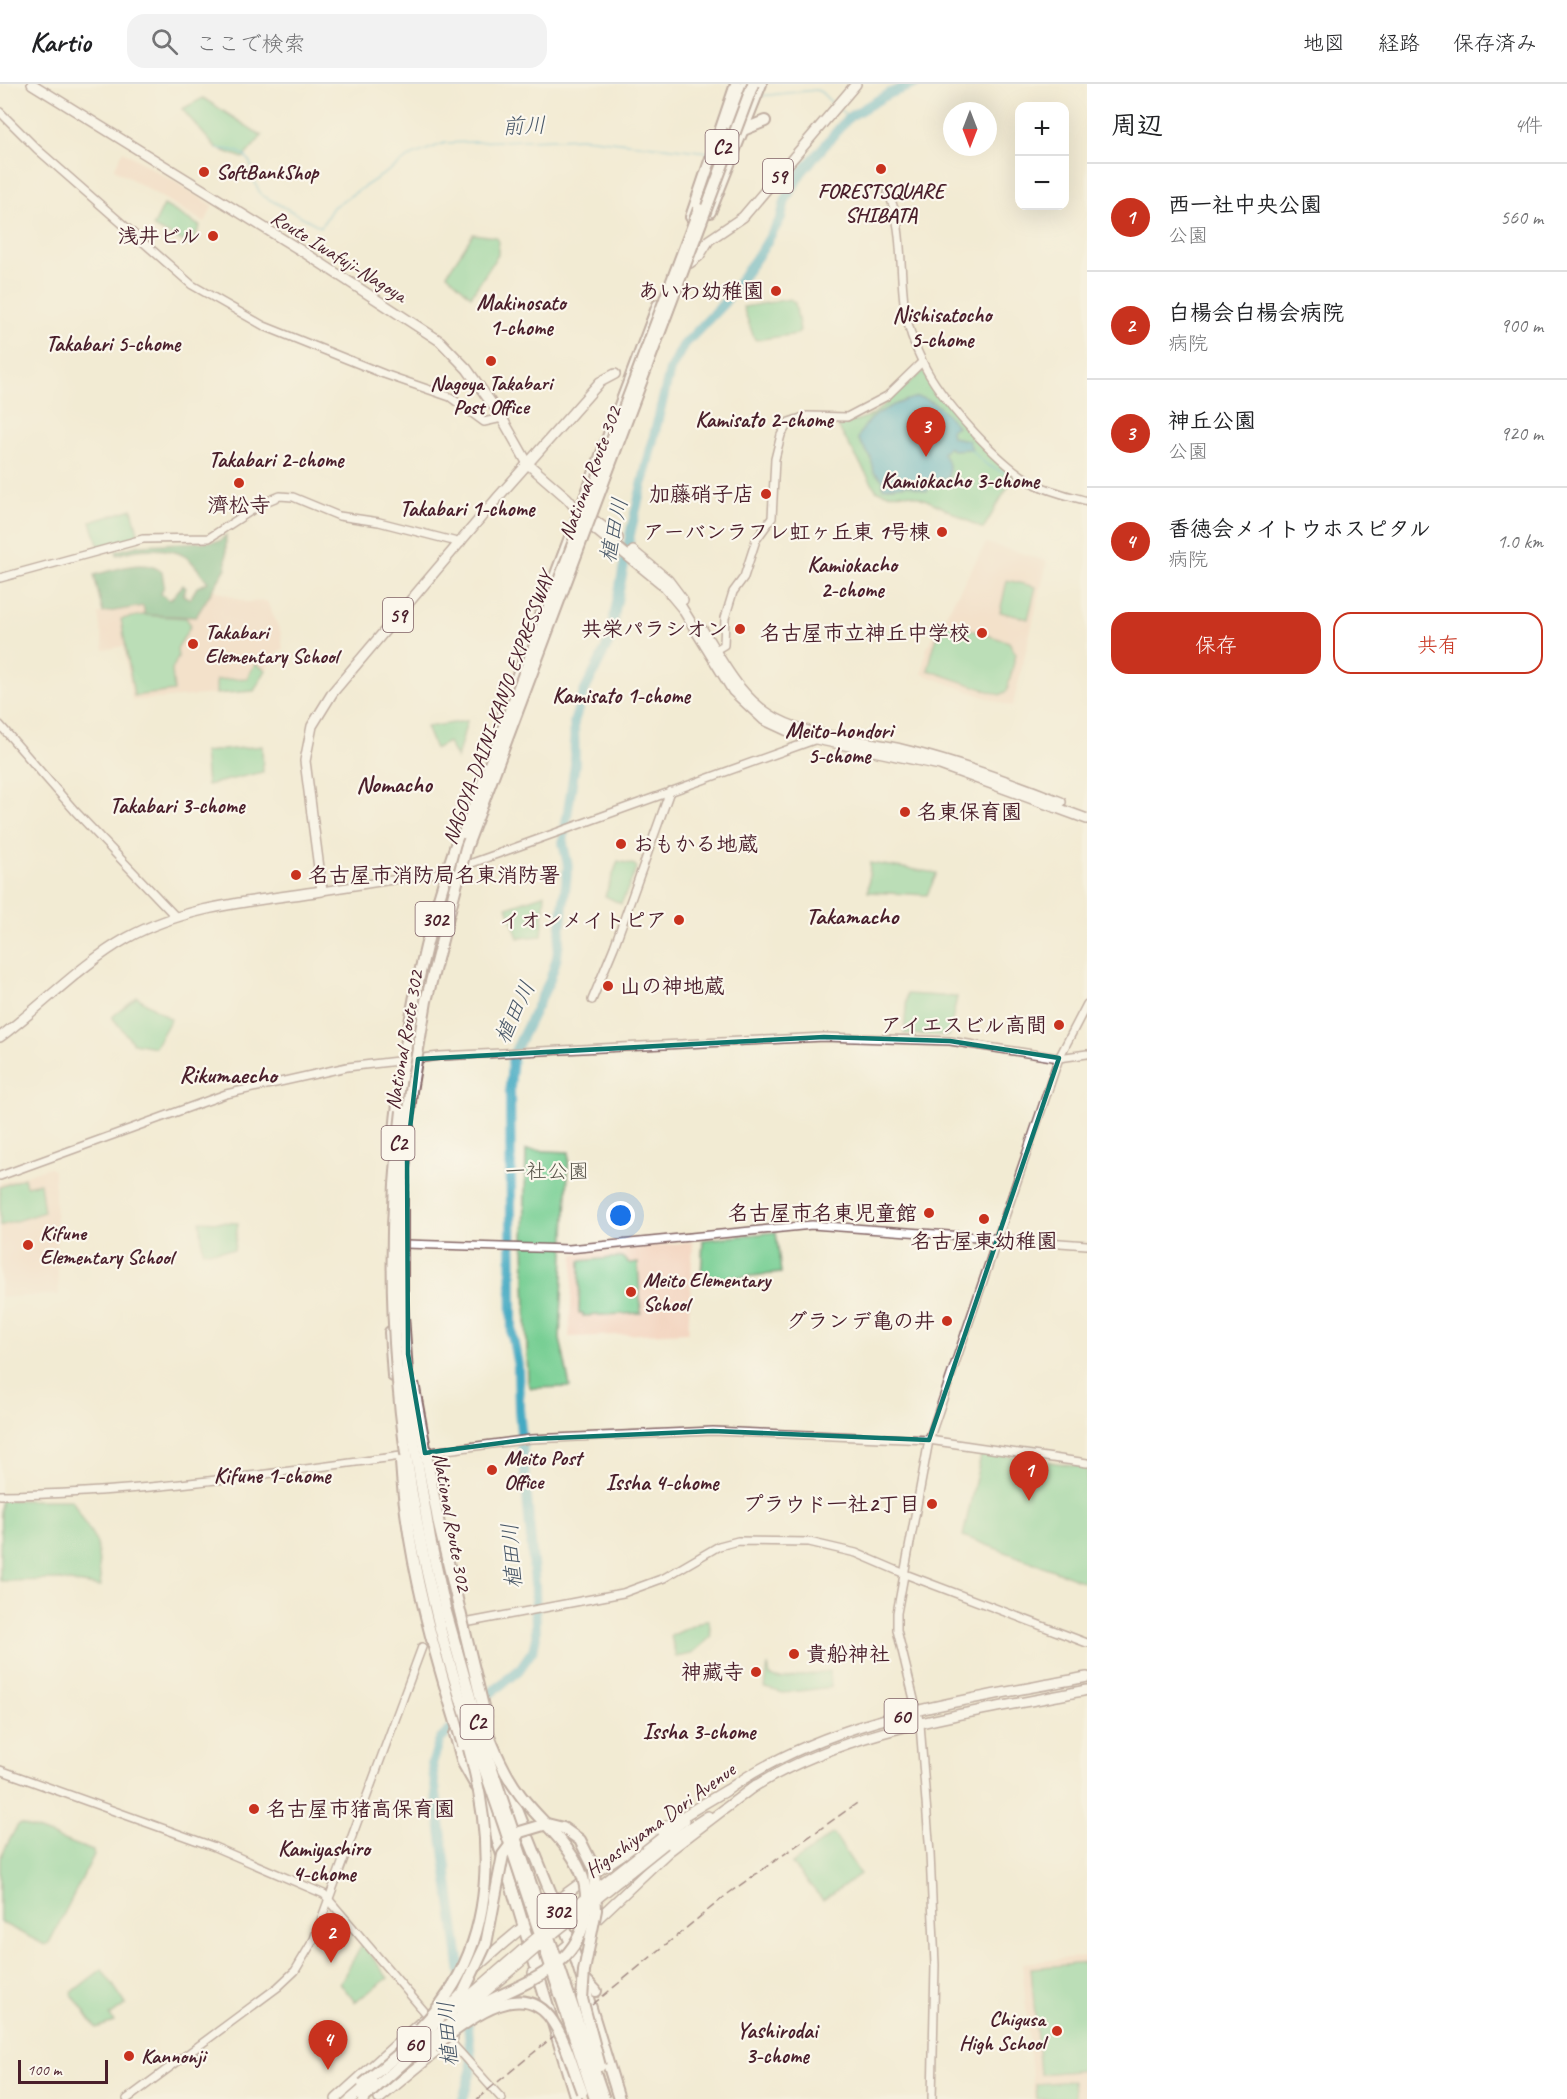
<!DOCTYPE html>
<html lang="ja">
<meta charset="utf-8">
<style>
body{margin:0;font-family:Caveat,"Klee One",sans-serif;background:#f2f2f2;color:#202124}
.controls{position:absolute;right:18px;top:18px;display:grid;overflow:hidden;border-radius:12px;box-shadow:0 6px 24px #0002}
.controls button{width:54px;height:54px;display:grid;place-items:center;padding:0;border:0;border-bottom:2px solid #e0e0e0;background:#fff;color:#202124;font:30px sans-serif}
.compass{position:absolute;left:943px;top:18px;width:54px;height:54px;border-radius:50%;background:#fff;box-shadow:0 6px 24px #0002;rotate:180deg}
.scale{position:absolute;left:18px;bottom:15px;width:90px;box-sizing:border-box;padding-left:6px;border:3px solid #4a1f2b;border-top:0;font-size:16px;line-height:21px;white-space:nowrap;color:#4a1f2b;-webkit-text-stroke:4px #fbf7ec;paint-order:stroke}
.you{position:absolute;left:621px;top:1132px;width:21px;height:21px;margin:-15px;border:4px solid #fff;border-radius:50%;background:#1a73e8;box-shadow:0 0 0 9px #1a73e833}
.badge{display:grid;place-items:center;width:39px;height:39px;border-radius:50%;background:#c8321e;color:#fff;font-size:20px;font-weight:700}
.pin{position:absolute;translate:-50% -50px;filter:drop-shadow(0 2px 3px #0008)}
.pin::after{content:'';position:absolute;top:32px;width:21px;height:18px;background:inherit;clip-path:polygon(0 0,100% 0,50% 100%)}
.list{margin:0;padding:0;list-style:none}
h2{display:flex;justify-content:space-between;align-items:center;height:78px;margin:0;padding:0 24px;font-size:26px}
h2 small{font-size:20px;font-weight:400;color:#757577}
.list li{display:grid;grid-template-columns:39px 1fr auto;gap:18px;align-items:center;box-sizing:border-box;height:108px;padding:0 24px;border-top:2px solid #e0e0e0}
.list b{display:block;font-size:22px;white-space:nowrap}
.list p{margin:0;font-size:20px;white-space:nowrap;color:#757577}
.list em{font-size:20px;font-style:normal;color:#757577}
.actions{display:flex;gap:12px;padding:18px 24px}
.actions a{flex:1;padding:14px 0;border:2px solid #c8321e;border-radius:18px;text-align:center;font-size:21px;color:#c8321e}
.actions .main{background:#c8321e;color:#fff}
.icon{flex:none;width:33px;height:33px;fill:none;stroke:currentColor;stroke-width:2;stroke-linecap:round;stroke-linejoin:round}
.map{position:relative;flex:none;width:1087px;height:2015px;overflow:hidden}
header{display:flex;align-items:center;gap:36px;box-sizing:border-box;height:84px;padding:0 30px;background:#fff;border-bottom:2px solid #e0e0e0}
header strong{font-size:28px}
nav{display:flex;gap:33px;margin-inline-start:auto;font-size:21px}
.search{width:420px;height:54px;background:#f2f2f2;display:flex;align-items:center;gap:15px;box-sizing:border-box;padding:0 21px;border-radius:18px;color:#757577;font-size:22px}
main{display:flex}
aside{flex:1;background:#fff}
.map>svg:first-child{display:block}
</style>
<header>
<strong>Kartio</strong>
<div class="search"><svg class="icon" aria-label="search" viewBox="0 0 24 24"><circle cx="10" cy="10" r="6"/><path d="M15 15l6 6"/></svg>ここで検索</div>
<nav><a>地図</a><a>経路</a><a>保存済み</a></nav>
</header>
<main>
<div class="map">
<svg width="1087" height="2015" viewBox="0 0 1087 2015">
<rect width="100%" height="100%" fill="#fbf7ec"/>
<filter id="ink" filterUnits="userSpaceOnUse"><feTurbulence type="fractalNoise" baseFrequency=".0167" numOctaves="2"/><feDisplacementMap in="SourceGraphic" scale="12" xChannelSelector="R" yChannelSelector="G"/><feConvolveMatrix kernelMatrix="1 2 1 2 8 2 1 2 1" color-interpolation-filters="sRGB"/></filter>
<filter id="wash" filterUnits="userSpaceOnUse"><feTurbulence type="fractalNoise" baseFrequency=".008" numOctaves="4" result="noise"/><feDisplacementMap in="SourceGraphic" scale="24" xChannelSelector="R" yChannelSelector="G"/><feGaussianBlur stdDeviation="1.35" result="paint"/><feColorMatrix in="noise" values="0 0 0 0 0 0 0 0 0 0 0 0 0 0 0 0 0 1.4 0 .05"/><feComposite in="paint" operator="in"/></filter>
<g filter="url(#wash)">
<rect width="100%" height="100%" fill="#f2ebd3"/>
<g fill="#f3d4bf">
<path d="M123 67 213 121 205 139 114 85Z"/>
<path d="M986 459 1045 476 1047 479 1013 621 1009 622 922 590 926 566Z"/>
<path d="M213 505 246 518 267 517 281 549 283 565 276 569 266 586 255 580 247 594 215 598 216 610 132 617 124 562 104 566 98 530 143 522 196 533Z"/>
<path d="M49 1083 54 1087 59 1211 0 1213V1100Z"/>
<path d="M693 1158 688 1248 569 1253 574 1170Z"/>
<path d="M1087 1872V2015H1034L1022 1879Z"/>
</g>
<g fill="#78cf94" stroke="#617760" stroke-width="1.5">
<path d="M203 14 262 52 243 74 216 64 182 25Z"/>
<path d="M164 121 200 142 191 161 153 143Z"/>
<path d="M473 150 496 153 498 156V171L471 212 447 190Z"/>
<path d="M790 215 795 219 800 246 797 250 756 256 754 254 743 223Z"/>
<path d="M923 287 978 355 1015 391 983 445C960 433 938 419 913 411 900 407 889 413 876 406L838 343 872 331Z"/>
<path d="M132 425 139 453 99 463 91 438Z"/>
<path d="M1007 496 1036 503 1028 535 1000 528Z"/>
<path d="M143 531 186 534 191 541 177 565 178 573 172 586 174 607 134 612 121 535Z"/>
<path d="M949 539 1009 558 1016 570 1007 607 1000 611 928 586C932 571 935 547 949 539Z"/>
<path d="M255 580 266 586 254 607 216 610V596L247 594Z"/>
<path d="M467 637 457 675 448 658 435 665 426 643Z"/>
<path d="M262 662 263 688 207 701 204 668Z"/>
<path d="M618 777 635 781 637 784 621 820 605 812Z"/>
<path d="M870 779 937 789 927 811 868 808Z"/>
<path d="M545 810 542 852 518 854 507 823Z"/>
<path d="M907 910 957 913 949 952 904 950Z"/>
<path d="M137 913 171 935 155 963 133 959 112 933Z"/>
<path d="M526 1066 569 1068 560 1254 570 1303 531 1304 528 1299 524 1160Z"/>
<path d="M24 1094 26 1102 40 1099 44 1128 0 1142V1103Z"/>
<path d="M200 1137 238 1139 234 1166 203 1167Z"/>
<path d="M776 1148 781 1189 703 1197 701 1194 703 1156Z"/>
<path d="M622 1173 629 1179H638L641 1229 583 1232V1229H579L580 1177Z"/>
<path d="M984 1369 1087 1383V1499L963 1452 981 1371Z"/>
<path d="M1 1416H72L97 1459 101 1503 59 1496 0 1497Z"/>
<path d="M705 1536H709L711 1553 691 1570 676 1573 671 1552Z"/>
<path d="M768 1581 770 1592 781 1595 830 1587 831 1603 783 1609 765 1604Z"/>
<path d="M21 1740 93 1767 94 1771 49 1859 45 1861 0 1838V1774L17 1742Z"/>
<path d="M832 1750H834L860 1790 823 1816 792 1780Z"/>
<path d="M361 1862H364L388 1894 355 1918 340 1899Z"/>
<path d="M1087 1879V1986L1040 1990 1031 1884Z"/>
<path d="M102 1885 126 1920 110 1932 114 1938 96 1944 71 1909Z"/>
<path d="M1073 1997 1075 2015H1037L1036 2000Z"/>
</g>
<path fill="#62b27e" stroke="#566854" stroke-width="1.5" d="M226 451V484L196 533 145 531 143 522 103 529 94 491C115 486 145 473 162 488L164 501 161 510 170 516 183 501 186 504 183 511 190 515 197 503 208 498C202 491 194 478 186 473 170 462 135 464 117 471L116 467 140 461 220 457Z"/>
<path fill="#44aac3" stroke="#476477" stroke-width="1.5" d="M917 313C936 316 945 328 957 342L951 346 952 353 968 356 972 365 953 366 948 363 943 369 949 381V393L932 400 927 407 908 401 883 404V396L874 388 871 374 858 355C865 331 895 319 917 313Z"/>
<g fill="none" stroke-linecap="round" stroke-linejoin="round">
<g stroke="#44aac3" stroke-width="1.5">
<path d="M760 12 816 6 821 8 833 20"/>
<path d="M839 25 849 33"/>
<path d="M217 65C265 65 245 94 263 112L321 143 333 123 413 71 445 59 584 54 708 68"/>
<path d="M970 365 987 381 1005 389"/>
</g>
<g stroke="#44aac3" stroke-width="10">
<path d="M476 1621 519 1586 533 1566 536 1553 535 1501 519 1325 518 1282 512 1250 510 1003 513 971 550 896 557 873 568 782 563 759 575 680 574 638 583 610 609 558 631 446 670 286 683 262 724 219 762 166 781 134 785 117 801 89 849 33 890 9 915 0"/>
<path d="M461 1891 432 1680 440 1656 462 1634"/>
<path d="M463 2015 472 1984 467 1930"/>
</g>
</g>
</g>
<g filter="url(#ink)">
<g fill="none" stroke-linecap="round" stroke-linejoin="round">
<g stroke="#856666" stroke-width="10">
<g id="minor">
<path d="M0 28 37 65 192 201 264 242 384 290 450 313 484 338 502 334"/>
<path d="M888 109C904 140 899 190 905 225 908 243 914 261 922 277 939 314 999 381 1035 400 1051 408 1070 412 1087 417"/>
<path d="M0 494 143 455 209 454 263 419 280 412 293 413 339 432 379 438 461 459"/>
<path d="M712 568 724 561 725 534 733 508 744 493 756 456 772 434 775 375 781 351 789 338 807 332 847 333 887 312 922 278"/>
<path d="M0 641 75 727 176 833"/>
<path d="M461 783 817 655"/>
<path d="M322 807 450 787"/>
<path d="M592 916 614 863 670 707"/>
<path d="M0 1092 226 1010 347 983 440 972 824 953 950 957 1059 974 1087 970"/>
<path d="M405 1160 569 1165 812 1141 1087 1161"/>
<path d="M423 1369 531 1355 713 1347 929 1356 1087 1379"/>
<path d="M0 1411C137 1410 273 1389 409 1371"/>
<path d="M470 1538 623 1509 664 1494 719 1462 738 1457 809 1458 856 1469 905 1490 1087 1559"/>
<path d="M0 1686 212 1762 324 1810 430 1934"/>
<path d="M447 1954 502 2015"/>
<path d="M127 2015 278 1903 295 1887 314 1855 422 1563"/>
<path d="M932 2015 935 1881 930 1770 920 1640 897 1546V1529L929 1356 1059 974 1087 920"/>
</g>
</g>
<g stroke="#856666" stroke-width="12">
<g id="major">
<path d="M32 0 305 169 440 257 467 285 502 334 528 380 567 414 591 442 662 500 682 524 733 607 764 636 790 648 816 655 940 681 1087 735"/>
<path d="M690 179 699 172 709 156 743 133 856 0"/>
<path d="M586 430 618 454"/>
<path d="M633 467 668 496 683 516"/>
<path d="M702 545C723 579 740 615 777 635 813 654 861 655 901 665 956 678 1008 697 1061 718"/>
<path d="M0 953C42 922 81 880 127 854 187 821 256 817 322 807L305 677 312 642 333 608 499 412 600 298 615 290"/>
<path d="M752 1704C851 1642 975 1629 1087 1606"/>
<path d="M723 1709C827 1633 964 1617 1087 1593"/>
<path d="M661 1754 685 1736"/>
<path d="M665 1760 708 1732"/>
<path d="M591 1841 668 1768 756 1701"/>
<path d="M533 1889 574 1856"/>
<path d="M452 1907C536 1823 625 1766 727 1706"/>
<path d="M336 2015 423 1936"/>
<path d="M379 2015 453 1954"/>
</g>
</g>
<g stroke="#856666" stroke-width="14">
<g id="highway">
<path d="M730 40 745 0"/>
<path d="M743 46 765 37"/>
<path d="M710 128 761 0"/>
<path d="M691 133 736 0"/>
<path d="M503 630 658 221"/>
<path d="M393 1070C402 958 425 844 464 738"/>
<path d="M390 1248 393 1292"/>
<path d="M455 1650 463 1679 476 1702"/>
<path d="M503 1691 571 1859 619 2015"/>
<path d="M482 1705 576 2015"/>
<path d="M583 1893 596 1907"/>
</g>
</g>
<use href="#minor" stroke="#fff" stroke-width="7"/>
<use href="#major" stroke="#fff" stroke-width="9"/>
<use href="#highway" stroke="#fff" stroke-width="10"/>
<path stroke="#4a1f2b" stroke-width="1.5" stroke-dasharray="9 4.5" stroke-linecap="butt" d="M477 2015 729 1809 860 1717"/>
<g stroke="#856666" stroke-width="12" stroke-linecap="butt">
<g id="major-bridge">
<path d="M551 1841 661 1754"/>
<path d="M554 1849 665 1760"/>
<path d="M462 1928 539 1862"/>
<path d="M450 1929 536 1854"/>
<path d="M351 2015 372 1997"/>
</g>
</g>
<g stroke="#856666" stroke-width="14" stroke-linecap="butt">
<g id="highway-bridge">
<path d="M464 749 699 125"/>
<path d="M402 1027C380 1199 398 1377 440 1544 457 1610 481 1674 503 1739 534 1831 564 1923 595 2015"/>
<path d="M413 1299 439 1441 486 1635"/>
<path d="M401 1378C407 1475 434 1569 463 1661"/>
<path d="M419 1945C500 1864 496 1753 465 1651"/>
<path d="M433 1963C464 1940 522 1889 553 1938 567 1959 573 1985 582 2008"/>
<path d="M363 2000 432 1942 463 1909 486 1860 503 1771 520 1748 547 1740 563 1744 580 1756 594 1784 596 1826 584 1887 582 1915 600 1982"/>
<path d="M363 2015C394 1988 424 1958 457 1935 503 1902 579 1894 586 1827 587 1813 586 1799 580 1786 567 1757 540 1737 521 1712 504 1690 494 1665 484 1639"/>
<path d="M604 2015 483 1659 445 1524 430 1455 410 1333 402 1217V1107L411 1007 426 917 466 764 753 0"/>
</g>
</g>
<use href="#major-bridge" stroke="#fff" stroke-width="9"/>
<use href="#highway-bridge" stroke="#fff" stroke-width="10"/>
</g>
</g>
<path d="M0 0H1087V2015H0ZM824 953 950 957 1059 974 929 1356 713 1347 531 1355 425 1369 408 1270 407 1070 418 975Z" fill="#f2ebd3" fill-opacity=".55" fill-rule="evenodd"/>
<path fill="none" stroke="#0f766e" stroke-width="4.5" stroke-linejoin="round" d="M824 953 950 957 1059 974 929 1356 713 1347 531 1355 425 1369 408 1270 407 1070 418 975Z"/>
<g fill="#c8321e" stroke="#fbf7ec" stroke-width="2">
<circle cx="881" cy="85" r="6"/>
<circle cx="204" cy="88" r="6"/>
<circle cx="213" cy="152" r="6"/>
<circle cx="776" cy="207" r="6"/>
<circle cx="491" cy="277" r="6"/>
<circle cx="239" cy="399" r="6"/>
<circle cx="766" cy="410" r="6"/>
<circle cx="942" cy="448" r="6"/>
<circle cx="740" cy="545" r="6"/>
<circle cx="982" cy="549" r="6"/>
<circle cx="193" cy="560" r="6"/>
<circle cx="905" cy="728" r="6"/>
<circle cx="621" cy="760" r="6"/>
<circle cx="296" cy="791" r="6"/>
<circle cx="679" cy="836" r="6"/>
<circle cx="608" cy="902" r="6"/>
<circle cx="1059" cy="941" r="6"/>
<circle cx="929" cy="1129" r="6"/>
<circle cx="984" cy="1135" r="6"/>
<circle cx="28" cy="1161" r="6"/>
<circle cx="631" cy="1208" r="6"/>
<circle cx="947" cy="1237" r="6"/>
<circle cx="492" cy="1386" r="6"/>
<circle cx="932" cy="1420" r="6"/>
<circle cx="794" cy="1570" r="6"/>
<circle cx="756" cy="1588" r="6"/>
<circle cx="254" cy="1725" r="6"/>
<circle cx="1057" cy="1947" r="6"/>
<circle cx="129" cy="1972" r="6"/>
</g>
<g text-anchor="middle" stroke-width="4.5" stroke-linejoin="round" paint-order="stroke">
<g fill="#fbf7ec" stroke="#7f6065" stroke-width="1.5">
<rect x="705.5" y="46" width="33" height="34" rx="4.5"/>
<rect x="763" y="75" width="30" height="34" rx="4.5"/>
<rect x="383" y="514" width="30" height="34" rx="4.5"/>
<rect x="415.5" y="818" width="39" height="34" rx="4.5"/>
<rect x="381.5" y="1042" width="33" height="34" rx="4.5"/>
<rect x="884.5" y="1615" width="33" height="34" rx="4.5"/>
<rect x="460.5" y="1621" width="33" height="34" rx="4.5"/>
<rect x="537.5" y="1810" width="39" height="34" rx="4.5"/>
<rect x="397.5" y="1943" width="33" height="34" rx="4.5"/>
</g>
<g font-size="20" font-weight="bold" fill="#4a1f2b">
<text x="722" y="70">C2</text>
<text x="778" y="99">59</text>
<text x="398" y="538">59</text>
<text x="435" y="842">302</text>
<text x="398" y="1066">C2</text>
<text x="901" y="1639">60</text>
<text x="477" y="1645">C2</text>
<text x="557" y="1834">302</text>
<text x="414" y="1967">60</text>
</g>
<g font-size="21" font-weight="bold" fill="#4a1f2b" stroke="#fbf7ec" text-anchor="end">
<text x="216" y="95" text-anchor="start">SoftBankShop</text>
<text x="881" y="114" text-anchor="middle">FORESTSQUARE<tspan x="881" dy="24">SHIBATA</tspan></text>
<text x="201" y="159">浅井ビル</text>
<text x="764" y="214">あいわ幼稚園</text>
<text x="491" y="306" text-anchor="middle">Nagoya Takabari<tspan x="491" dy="24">Post Office</tspan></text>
<text x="754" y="417">加藤硝子店</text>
<text x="239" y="428" text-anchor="middle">濟松寺</text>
<text x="930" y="455">アーバンラフレ虹ヶ丘東 1号棟</text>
<text x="728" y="552">共栄パラシオン</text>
<text x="205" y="555" text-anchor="start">Takabari<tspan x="205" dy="24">Elementary School</tspan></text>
<text x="970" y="556">名古屋市立神丘中学校</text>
<text x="917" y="735" text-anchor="start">名東保育園</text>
<text x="633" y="767" text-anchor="start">おもかる地蔵</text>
<text x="308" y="798" text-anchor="start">名古屋市消防局名東消防署</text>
<text x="667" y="843">イオンメイトピア</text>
<text x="620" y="909" text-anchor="start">山の神地蔵</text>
<text x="1047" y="948">アイエスビル高間</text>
<text x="917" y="1136">名古屋市名東児童館</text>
<text x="40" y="1156" text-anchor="start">Kifune<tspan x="40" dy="24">Elementary School</tspan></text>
<text x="984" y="1164" text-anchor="middle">名古屋東幼稚園</text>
<text x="643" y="1203" text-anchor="start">Meito Elementary<tspan x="643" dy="24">School</tspan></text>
<text x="935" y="1244">グランデ亀の井</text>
<text x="504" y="1381" text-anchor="start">Meito Post<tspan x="504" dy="24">Office</tspan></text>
<text x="920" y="1427">プラウド一社2丁目</text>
<text x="806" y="1577" text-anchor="start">貴船神社</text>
<text x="744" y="1595">神藏寺</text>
<text x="266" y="1732" text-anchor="start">名古屋市猪高保育園</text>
<text x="1045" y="1942">Chigusa<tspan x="1045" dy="24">High School</tspan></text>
<text x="141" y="1979" text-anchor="start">Kannonji</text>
</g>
<g font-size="21" fill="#4a1f2b" stroke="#fbf7ec">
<text transform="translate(339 172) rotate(32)" y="7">Route Iwafuji-Nagoya</text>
<text transform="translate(590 389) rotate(-69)" y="7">National Route 302</text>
<text transform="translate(498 624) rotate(-70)" y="7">NAGOYA-DAINI-KANJO EXPRESSWAY</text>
<text transform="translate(404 956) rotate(-80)" y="7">National Route 302</text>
<text transform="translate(452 1438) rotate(80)" y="7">National Route 302</text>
<text transform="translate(660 1736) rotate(-36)" y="7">Higashiyama Dori Avenue</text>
</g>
<g font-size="21" fill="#58544a" stroke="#fbf7ec">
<text x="547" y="1094">一社公園</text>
</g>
<g font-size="22" font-style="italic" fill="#485768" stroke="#fbf7ec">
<text transform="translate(524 41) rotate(-2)" y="8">前川</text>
<text transform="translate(613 446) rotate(-78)" y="8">植田川</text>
<text transform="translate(514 928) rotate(-65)" y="8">植田川</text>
<text transform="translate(511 1472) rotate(-94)" y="8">植田川</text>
<text transform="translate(447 1950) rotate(-94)" y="8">植田川</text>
</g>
<g font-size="22" font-weight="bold" fill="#4a1f2b" stroke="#fbf7ec">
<text x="521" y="226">Makinosato<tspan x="521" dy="25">1-chome</tspan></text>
<text x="942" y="238">Nishisatocho<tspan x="942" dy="25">5-chome</tspan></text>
<text x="113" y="267">Takabari 5-chome</text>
<text x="764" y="343">Kamisato 2-chome</text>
<text x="276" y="383">Takabari 2-chome</text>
<text x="960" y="404">Kamiokacho 3-chome</text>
<text x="467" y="432">Takabari 1-chome</text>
<text x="852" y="488">Kamiokacho<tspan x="852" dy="25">2-chome</tspan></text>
<text x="621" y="619">Kamisato 1-chome</text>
<text x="839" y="654">Meito-hondori<tspan x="839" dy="25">5-chome</tspan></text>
<text x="177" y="729">Takabari 3-chome</text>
<text x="272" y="1399">Kifune 1-chome</text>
<text x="662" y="1406">Issha 4-chome</text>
<text x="699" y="1655">Issha 3-chome</text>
<text x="324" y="1772">Kamiyashiro<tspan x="324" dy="25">4-chome</tspan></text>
<text x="777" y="1954">Yashirodai<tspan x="777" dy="25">3-chome</tspan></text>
</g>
<g font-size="24" font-weight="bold" fill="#4a1f2b" stroke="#fbf7ec">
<text x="394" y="708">Nomacho</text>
<text x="852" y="840">Takamacho</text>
<text x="228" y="999">Rikumaecho</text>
</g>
</g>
</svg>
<div class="controls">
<button>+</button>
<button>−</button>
</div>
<svg class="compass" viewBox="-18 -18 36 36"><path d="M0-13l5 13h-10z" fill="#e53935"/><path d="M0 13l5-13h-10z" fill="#757577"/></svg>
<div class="scale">100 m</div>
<div class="you"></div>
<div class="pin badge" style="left:1029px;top:1417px">1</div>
<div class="pin badge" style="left:331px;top:1879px">2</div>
<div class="pin badge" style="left:926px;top:373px">3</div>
<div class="pin badge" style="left:328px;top:1986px">4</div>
</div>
<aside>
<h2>周辺<small>4件</small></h2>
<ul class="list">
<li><span class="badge">1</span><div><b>西一社中央公園</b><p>公園</p></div><em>560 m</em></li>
<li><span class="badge">2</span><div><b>白楊会白楊会病院</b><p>病院</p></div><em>900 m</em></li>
<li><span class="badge">3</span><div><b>神丘公園</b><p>公園</p></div><em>920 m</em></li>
<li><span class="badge">4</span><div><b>香徳会メイトウホスピタル</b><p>病院</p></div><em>1.0 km</em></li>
</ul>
<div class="actions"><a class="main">保存</a><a>共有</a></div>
</aside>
</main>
